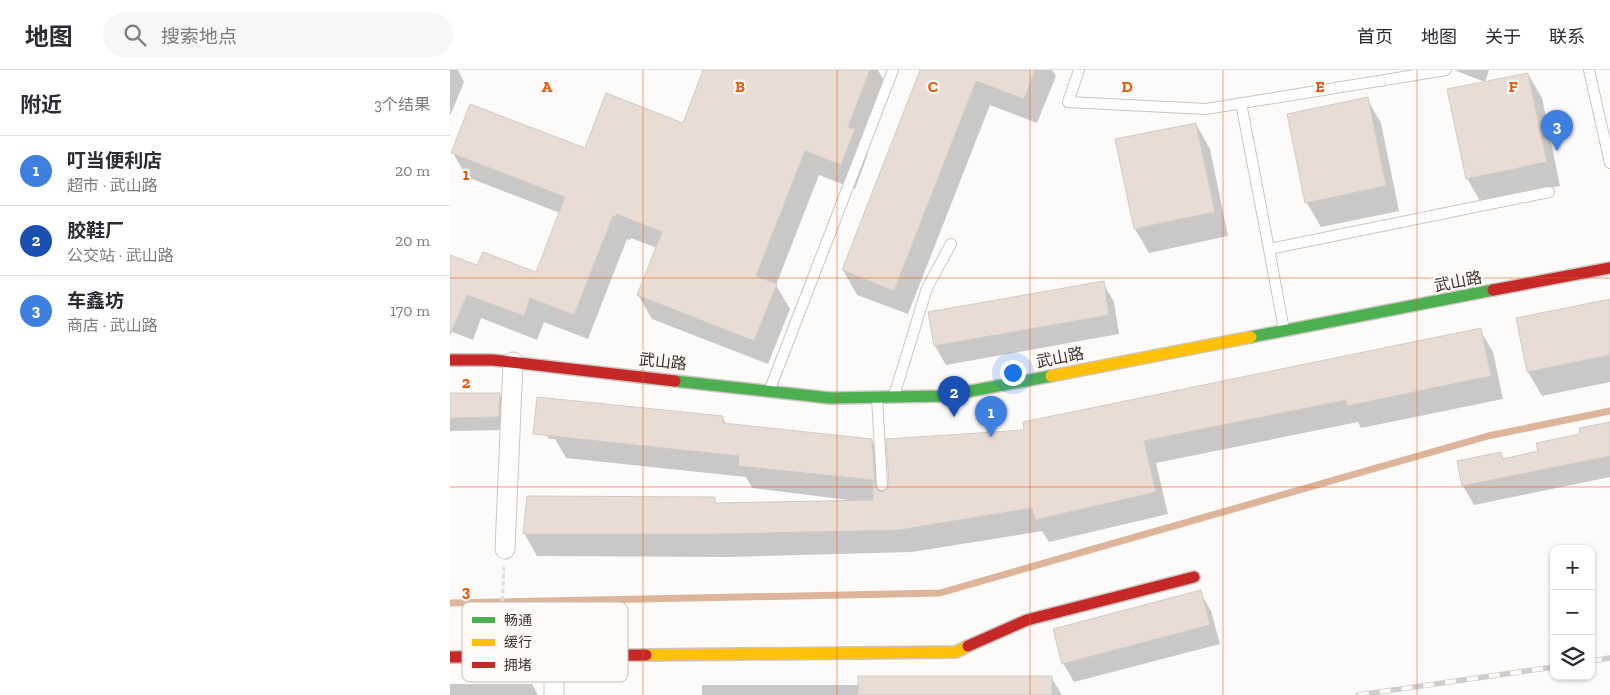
<!DOCTYPE html>
<html lang="zh">
<meta charset="utf-8">
<style>
body{margin:0;font-family:"Zilla Slab","Noto Sans SC",serif;background:#f7f7f7;color:#2b2b33}
.controls{position:absolute;right:15px;bottom:15px;display:grid;overflow:hidden;border-radius:10px;box-shadow:0 1px 4px #0004}
.controls button{width:45px;height:45px;display:grid;place-items:center;padding:0;border:0;border-bottom:1px solid #e1e1e2;background:#fff;color:#2b2b33;font:25px sans-serif}
.you{position:absolute;left:562px;top:302px;width:18px;height:18px;margin:-12px;border:4px solid #fff;border-radius:50%;background:#1a73e8;box-shadow:0 0 0 8px #1a73e833}
.badge{display:grid;place-items:center;width:32px;height:32px;border-radius:50%;background:#0f766e;color:#fff;font-size:16px;font-weight:700}
.pin{position:absolute;translate:-50% -41px;filter:drop-shadow(0 1px 2px #0008)}
.pin::after{content:'';position:absolute;top:26px;width:18px;height:15px;background:inherit;clip-path:polygon(0 0,100% 0,50% 100%)}
.list{margin:0;padding:0;list-style:none}
h2{display:flex;justify-content:space-between;align-items:center;height:65px;margin:0;padding:0 20px;font-size:21px}
h2 small{font-size:16px;font-weight:400;color:#7c7c81}
.list li{display:grid;grid-template-columns:32px 1fr auto;gap:15px;align-items:center;box-sizing:border-box;height:70px;padding:0 20px;border-top:1px solid #e1e1e2}
.list b{display:block;font-size:19px;white-space:nowrap}
.list p{margin:0;font-size:16px;white-space:nowrap;color:#7c7c81}
.list em{font-size:16px;font-style:normal;color:#7c7c81}
.icon{flex:none;width:28px;height:28px;fill:none;stroke:currentColor;stroke-width:2;stroke-linecap:round;stroke-linejoin:round}
.map{position:relative;flex:none;width:1160px;height:625px;overflow:hidden}
header{display:flex;align-items:center;gap:30px;box-sizing:border-box;height:70px;padding:0 25px;background:#fff;border-bottom:1px solid #e1e1e2}
header strong{font-size:24px}
nav{display:flex;gap:28px;margin-inline-start:auto;font-size:18px}
.search{width:350px;height:45px;background:#f7f7f7;display:flex;align-items:center;gap:12px;box-sizing:border-box;padding:0 18px;border-radius:28px;color:#7c7c81;font-size:19px}
main{display:flex}
aside{flex:1;background:#fff}
.map>svg:first-child{display:block}
</style>
<header>
<strong>地图</strong>
<div class="search"><svg class="icon" aria-label="search" viewBox="0 0 24 24"><circle cx="10" cy="10" r="6"/><path d="M15 15l6 6"/></svg>搜索地点</div>
<nav><a>首页</a><a>地图</a><a>关于</a><a>联系</a></nav>
</header>
<main>
<aside>
<h2>附近<small>3个结果</small></h2>
<ul class="list">
<li><span class="badge" style="background:#3f7fe0">1</span><div><b>叮当便利店</b><p>超市 · 武山路</p></div><em>20 m</em></li>
<li><span class="badge" style="background:#1a4fb4">2</span><div><b>胶鞋厂</b><p>公交站 · 武山路</p></div><em>20 m</em></li>
<li><span class="badge" style="background:#3f7fe0">3</span><div><b>车鑫坊</b><p>商店 · 武山路</p></div><em>170 m</em></li>
</ul>
</aside>
<div class="map">
<svg width="1160" height="625" viewBox="0 0 1160 625">
<rect width="100%" height="100%" fill="#fdfbf9"/>
<g fill="#0003">
<path d="M0 0H8L14 12 0 46Z"/>
<path d="M255 0H428L437 16 413 76 418 84 405 119 369 105 326 215 340 239 318 294 202 249 188 225 207 178 181 168 180 170 177 169 138 269 94 252 87 270 31 248 23 270 0 261V186L28 197 86 204 110 143 17 107 3 83 135 80 233 54Z"/>
<path d="M471 0H602L606 6 587 53 540 35 458 244 407 225 393 200Z"/>
<path d="M1004 0H1039L1035 12Z"/>
<path d="M1078 4 1092 28 1110 116 1031 133 1017 108Z"/>
<path d="M917 29 931 53 949 141 871 157 857 133Z"/>
<path d="M746 54 760 79 778 166 699 183 685 159Z"/>
<path d="M653 213 664 232 669 264 496 295 485 276Z"/>
<path d="M1160 230V312L1092 326 1078 302 1067 249Z"/>
<path d="M1030 260 1043 282 1053 329 911 358 908 352 706 393 718 444 599 472 592 461 462 482 278 487 87 486 74 463 264 429 267 434 407 431 302 418 296 407 116 388 105 369H99L86 347 273 348 277 355 422 371 435 393 436 420 576 361Z"/>
<path d="M49 324 57 337 56 360 0 361V325Z"/>
<path d="M1160 353V407L1024 435 1013 416 1050 383 1054 390 1090 382Z"/>
<path d="M750 522 761 541 770 574 624 612 613 593Z"/>
<path d="M601 607 612 625H252V615H409Z"/>
<path d="M0 614H82L88 625H0Z"/>
</g>
<g fill="none" stroke-linecap="round" stroke-linejoin="round">
<path stroke="#ddb59a" stroke-width="7" d="M0 533 490 523 1038 366 1160 341"/>
</g>
<g fill="#e8dcd4" stroke="#d0cbc7">
<path d="M253 0H420L398 57 405 59 391 95 355 81 306 206 327 214 304 271 187 225 212 162 167 144 166 147 163 146 124 245 80 228 74 246 17 225 0 265V185L27 195 33 182 86 202 115 127 1 83 20 34 135 78 156 23 233 53Z"/>
<path d="M470 0H585L574 29 526 11 444 221 392 200Z"/>
<path d="M1078 3 1097 92 1016 109 997 19Z"/>
<path d="M918 27 936 116 855 133 837 44Z"/>
<path d="M746 53 765 142 684 159 665 69Z"/>
<path d="M654 211 659 245 484 276 478 242Z"/>
<path d="M1160 229V285L1077 302 1066 248Z"/>
<path d="M1031 258 1041 306 897 336 896 330 694 371 706 422 585 450 582 438 449 460 265 464H73L77 426 265 427V433L423 430V410L288 396 289 386 83 364 87 327 273 346V353L422 369 425 416 428 421 433 422 439 415 436 369 574 360 573 352Z"/>
<path d="M0 323H50L49 347 0 348Z"/>
<path d="M1160 352V386L1012 416 1007 391 1051 382 1053 389 1088 381 1086 373 1130 364 1129 358Z"/>
<path d="M751 520 760 555 612 594 603 559Z"/>
<rect x="408" y="606" width="194" height="19"/>
</g>
<g fill="none" stroke-linecap="round" stroke-linejoin="round">
<g stroke="#cbc6c2" stroke-width="12">
<g id="lane">
<path d="M629 0 618 32 756 39 996 0"/>
<path d="M1139 0 1160 93"/>
<path d="M791 33 819 179"/>
<path d="M834 260 819 179 1099 122"/>
<path d="M320 319 443 0"/>
<path d="M444 326 477 218 501 174"/>
<path d="M427 328 432 415"/>
</g>
</g>
<g stroke="#cbc6c2" stroke-width="21">
<g id="street">
<path d="M55 479 63 292"/>
<path d="M104 625V586"/>
</g>
</g>
<g stroke="#cbc6c2" stroke-width="14">
<g id="fast">
<path d="M801 267 1043 220"/>
<path d="M225 311 380 328 494 326 601 306"/>
</g>
</g>
<g stroke="#cbc6c2" stroke-width="14">
<g id="slow">
<path d="M601 306 801 267"/>
<path d="M196 585 506 582 518 576"/>
</g>
</g>
<g stroke="#cbc6c2" stroke-width="14">
<g id="jam">
<path d="M1043 220 1160 198"/>
<path d="M0 290H43L225 311"/>
<path d="M518 576 577 550 744 507"/>
<path d="M0 587 196 585"/>
</g>
</g>
<path stroke="#e0dfdf" stroke-width="3" stroke-dasharray="5 2.5" stroke-linecap="butt" d="M51 561 54 497"/>
<use href="#lane" stroke="#fffefe" stroke-width="10"/>
<use href="#street" stroke="#fffefe" stroke-width="19"/>
<use href="#fast" stroke="#4caf50" stroke-width="11"/>
<use href="#slow" stroke="#ffc107" stroke-width="11"/>
<use href="#jam" stroke="#c62828" stroke-width="11"/>
<g stroke="#cfcece" stroke-width="5.5">
<g id="rail">
<path d="M1141 591 1160 588"/>
<path d="M908 625 1104 597"/>
</g>
</g>
<use href="#rail" stroke="#fffaf7" stroke-width="4" stroke-dasharray="11" stroke-linecap="butt"/>
</g>
<path fill="none" stroke="#e8590c" stroke-width="1" stroke-opacity="0.55" d="M193 0V625M387 0V625M580 0V625M773 0V625M967 0V625M0 208H1160M0 417H1160"/>
<g text-anchor="middle" stroke-width="4.5" stroke-linejoin="round" paint-order="stroke">
<g font-size="16" fill="#3c332d" stroke="#fffaf7">
<text transform="translate(1008 211) rotate(-11)" y="6">武山路</text>
<text transform="translate(610 287) rotate(-11)" y="6">武山路</text>
<text transform="translate(213 291) rotate(6)" y="6">武山路</text>
</g>
</g>
<rect x="12" y="532" width="166" height="80" rx="8" fill="#fffaf7" stroke="#c4beba" stroke-width="1"/>
<rect x="22" y="547" width="23" height="6" fill="#4caf50"/>
<rect x="22" y="569" width="23" height="7" fill="#ffc107"/>
<rect x="22" y="592" width="23" height="6" fill="#c62828"/>
<g font-size="14" fill="#3c332d">
<text x="54" y="555">畅通</text>
<text x="54" y="577">缓行</text>
<text x="54" y="600">拥堵</text>
</g>
<g font-size="16" text-anchor="middle" font-weight="bold" fill="#e8590c" stroke="#fffaf7" stroke-width="4.5" stroke-linejoin="round" paint-order="stroke">
<text x="97" y="22">A</text>
<text x="290" y="22">B</text>
<text x="483" y="22">C</text>
<text x="677" y="22">D</text>
<text x="870" y="22">E</text>
<text x="1063" y="22">F</text>
<text x="16" y="110">1</text>
<text x="16" y="318">2</text>
<text x="16" y="527">3</text>
</g>
</svg>
<div class="controls">
<button>+</button>
<button>−</button>
<button><svg class="icon" aria-label="layers" viewBox="0 0 24 24"><path d="M12 4l9 5-9 5-9-5zM3 14l9 5 9-5"/></svg></button>
</div>
<div class="you"></div>
<div class="pin badge" style="left:541px;top:367px;background:#3f7fe0">1</div>
<div class="pin badge" style="left:504px;top:347px;background:#1a4fb4">2</div>
<div class="pin badge" style="left:1107px;top:81px;background:#3f7fe0">3</div>
</div>
</main>
